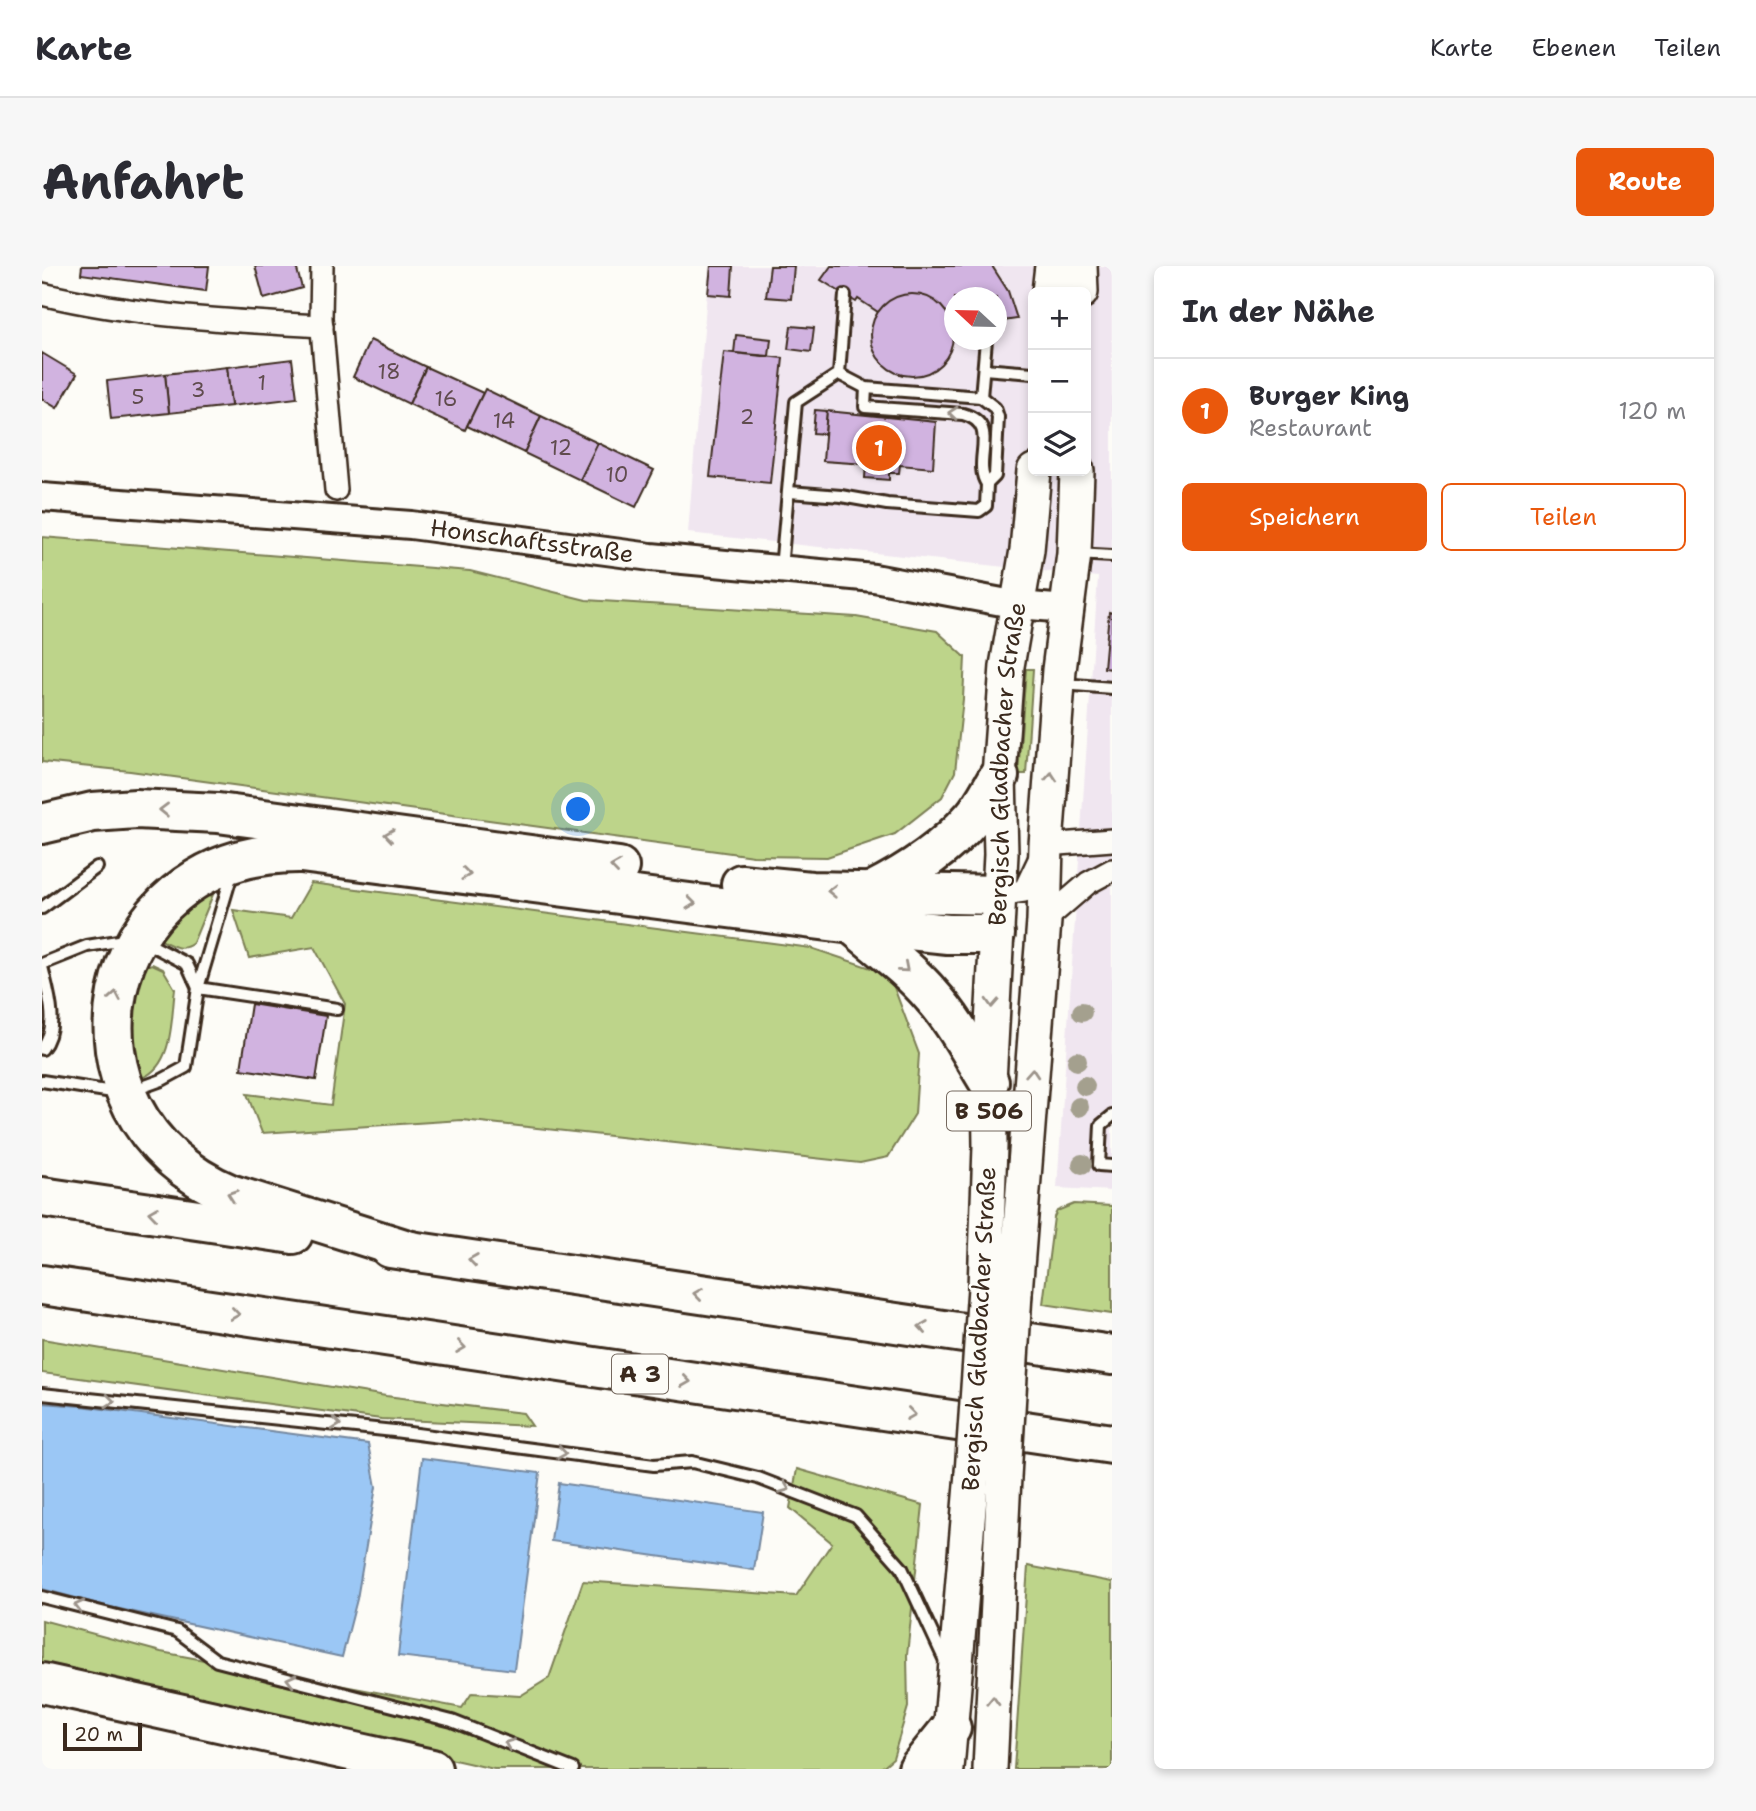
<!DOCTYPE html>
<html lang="de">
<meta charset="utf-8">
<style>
body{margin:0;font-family:"Shantell Sans",sans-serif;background:#f7f7f7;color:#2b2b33}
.controls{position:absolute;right:21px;top:21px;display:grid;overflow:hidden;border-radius:10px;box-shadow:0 4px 10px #0003}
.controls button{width:63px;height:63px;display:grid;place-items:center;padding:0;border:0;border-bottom:2px solid #e1e1e2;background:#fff;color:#2b2b33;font:35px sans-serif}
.compass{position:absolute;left:902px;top:21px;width:63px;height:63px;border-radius:50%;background:#fff;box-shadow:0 4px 10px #0003;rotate:292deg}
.scale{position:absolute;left:21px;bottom:18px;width:79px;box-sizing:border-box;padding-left:7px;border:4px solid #3b2a1e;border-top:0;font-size:19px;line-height:24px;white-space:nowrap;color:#3b2a1e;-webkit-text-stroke:5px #fdfcf7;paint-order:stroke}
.you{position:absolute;left:537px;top:544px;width:24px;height:24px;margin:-18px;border:5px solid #fff;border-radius:50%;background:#1a73e8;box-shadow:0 0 0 10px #1a73e833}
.badge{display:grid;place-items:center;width:46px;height:46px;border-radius:50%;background:#ea580c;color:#fff;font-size:23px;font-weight:700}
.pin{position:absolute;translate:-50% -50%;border:4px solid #fff;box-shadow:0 2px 7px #0006}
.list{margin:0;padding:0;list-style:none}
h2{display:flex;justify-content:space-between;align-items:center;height:91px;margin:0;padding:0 28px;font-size:30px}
h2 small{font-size:23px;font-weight:400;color:#7c7c81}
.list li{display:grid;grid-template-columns:46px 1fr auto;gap:21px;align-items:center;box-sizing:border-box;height:105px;padding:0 28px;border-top:2px solid #e1e1e2}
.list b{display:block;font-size:26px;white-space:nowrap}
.list p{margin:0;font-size:23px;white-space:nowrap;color:#7c7c81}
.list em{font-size:23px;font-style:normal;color:#7c7c81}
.actions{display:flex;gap:14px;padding:21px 28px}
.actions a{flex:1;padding:16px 0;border:2px solid #ea580c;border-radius:10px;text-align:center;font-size:24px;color:#ea580c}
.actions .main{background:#ea580c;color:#fff}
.icon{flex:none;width:38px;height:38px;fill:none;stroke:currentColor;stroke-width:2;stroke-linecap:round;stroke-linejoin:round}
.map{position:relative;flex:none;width:1070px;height:1503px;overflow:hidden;border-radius:10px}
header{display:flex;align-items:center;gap:42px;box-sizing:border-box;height:98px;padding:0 35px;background:#fff;border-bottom:2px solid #e1e1e2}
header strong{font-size:33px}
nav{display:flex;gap:38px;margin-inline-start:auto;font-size:24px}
.intro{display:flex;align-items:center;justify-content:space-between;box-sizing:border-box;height:168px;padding:0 42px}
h1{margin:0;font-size:49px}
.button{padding:18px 32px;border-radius:10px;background:#ea580c;color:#fff;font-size:24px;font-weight:700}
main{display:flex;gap:42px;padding:0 42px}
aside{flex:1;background:#fff;border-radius:10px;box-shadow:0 4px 10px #0003}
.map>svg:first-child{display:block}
</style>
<header>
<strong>Karte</strong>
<nav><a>Karte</a><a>Ebenen</a><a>Teilen</a></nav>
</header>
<div class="intro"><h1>Anfahrt</h1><a class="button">Route</a></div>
<main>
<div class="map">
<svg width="1070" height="1503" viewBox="0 0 1070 1503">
<rect width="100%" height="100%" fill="#fdfcf7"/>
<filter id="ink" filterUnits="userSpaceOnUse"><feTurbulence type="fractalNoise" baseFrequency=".0143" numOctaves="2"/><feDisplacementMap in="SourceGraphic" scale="14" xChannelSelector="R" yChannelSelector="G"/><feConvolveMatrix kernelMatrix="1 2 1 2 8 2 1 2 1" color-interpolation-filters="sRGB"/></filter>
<g filter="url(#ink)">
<path fill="#f0e6f0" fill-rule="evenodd" d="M667 0H1070V925L1015 922 1056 311 646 267ZM991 26H1044V205H991ZM912 32H954V74H912Z"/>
<g fill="#bdd48a" stroke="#7c7f54" stroke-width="2">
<path d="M0 271 428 305 544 334 814 351 895 365 923 391 921 433 913 506 900 531 853 568 785 591 711 590 88 505 0 496Z"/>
<path d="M984 403H991L984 508H976Z"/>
<path d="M269 617 769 682 847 708 877 788 873 848 846 891 818 897 420 854 220 867 205 828 289 839 303 738 272 681 207 692 191 644 249 652Z"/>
<path d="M172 626 151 677C138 688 126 677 113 671L124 657Z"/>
<path d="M110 698 121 703 133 723C129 752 132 799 100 812L86 791 97 702Z"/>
<path d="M1032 938 1070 940V1048L1001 1038 1012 951 1015 945Z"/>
<path d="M0 1073 344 1130 481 1147 490 1160 339 1153 0 1107Z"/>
<path d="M755 1203 881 1239 865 1389 866 1441 851 1492 838 1503H452L0 1401V1354L119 1386 420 1442 430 1427 478 1430 507 1412 541 1315 754 1330 790 1277 748 1242Z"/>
<path d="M986 1300 1070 1316V1503H972Z"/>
</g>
<g fill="#9bc7f5" stroke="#75889f" stroke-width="2">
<path d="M0 1137 39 1140 326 1178 334 1221 315 1333 300 1391 64 1340 0 1323Z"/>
<path d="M380 1192 498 1207 472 1404 356 1390Z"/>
<path d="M517 1217 721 1246 712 1304 509 1275Z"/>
</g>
<g fill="#d1b3e0" stroke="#3b2a1e" stroke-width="2">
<path d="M40 0H167L164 25 39 8Z"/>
<path d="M213 0H254L260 22 222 33Z"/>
<path d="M669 0H691L689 30 666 28Z"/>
<path d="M728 0H752L749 33 724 31Z"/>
<path d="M789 0H950L966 25 975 53 954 56V32H912V60L909 61 904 46 898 40 877 29 854 32 836 46 816 33 814 36 779 14Z"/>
<circle cx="870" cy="69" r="41"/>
<path d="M749 60 772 62 769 86 746 83Z"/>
<path d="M694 69 729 73 727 90 692 87Z"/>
<path d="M328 74 384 101 367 138 311 111Z"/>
<path d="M682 86 741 92 728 217 668 211Z"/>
<path d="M0 87 35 108 15 142 0 133Z"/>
<path d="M250 93 255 132 189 140 185 101Z"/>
<path d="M185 101 189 140 127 147 123 108Z"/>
<path d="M384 101 441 127 423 164 367 138Z"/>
<path d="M123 108 127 147 69 153 65 115Z"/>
<path d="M443 123 499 150 482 187 425 160Z"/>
<path d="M773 144 785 145 783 168 771 167Z"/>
<path d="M785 145 894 156 891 202 858 199 857 207H847V214L823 212 824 198 781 195Z"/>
<path d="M499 150 556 177 538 214 482 187Z"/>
<path d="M556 177 612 204 594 241 538 214Z"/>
<path d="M1067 346 1070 347V403L1062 402Z"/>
<path d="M209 738 284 750 274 814 199 803Z"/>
</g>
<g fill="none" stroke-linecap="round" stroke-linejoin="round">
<g stroke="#3b2a1e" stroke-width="16">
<g id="service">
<path d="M942 103 991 107"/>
<path d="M797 108 824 122 939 131 944 74"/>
<path d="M824 122 823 141 921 148C960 159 929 194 945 218"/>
<path d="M747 226 799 230 845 238 937 245 944 240 945 218 953 210 956 151 953 142 939 131"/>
<path d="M1034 288 1070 290"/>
<path d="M739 303 754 136 797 108 803 29"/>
<path d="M1020 418 1070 422"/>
<path d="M0 642 55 601"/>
<path d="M103 676 145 698 156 722 295 743"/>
<path d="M0 698 45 680 88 673"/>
<path d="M0 701C6 726 18 761 0 783"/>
<path d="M0 815 77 827"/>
<path d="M92 824 120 814 144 801 156 722 189 611"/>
<path d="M1070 850 1059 859 1057 899 1070 900"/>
<path d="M0 1128 352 1165 612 1199 650 1196 716 1212 814 1250 860 1302 904 1397"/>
<path d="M0 1331 135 1365 175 1395 410 1455 531 1503"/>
</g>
</g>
<g stroke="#3b2a1e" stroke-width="26">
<g id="minor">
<path d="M280 0 279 52 294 224"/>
<path d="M0 28C92 50 186 55 280 60"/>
<path d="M956 629 982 625 1004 579 1070 574"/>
<path d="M1002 655 1046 617 1070 604"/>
</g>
</g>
<g stroke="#3b2a1e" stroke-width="32">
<g id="tertiary">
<path id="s1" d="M0 231 369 259 609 291 832 312 976 339 1025 343"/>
</g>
</g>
<g stroke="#3b2a1e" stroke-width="38">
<g id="primary">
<path d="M1038 0 1039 26"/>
<path d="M1007 26 1010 0"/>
<path id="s2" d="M943 1022 948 880 947 816 959 588 957 510 965 400 985 284 992 205"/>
<path d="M973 1027 1002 655 1004 579 1017 404 1032 288 1035 205"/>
<path d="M905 1503 930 1207"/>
<path d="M948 1503 962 1211"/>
</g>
</g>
<g stroke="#3b2a1e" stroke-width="44">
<g id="motorway">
<path d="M0 558 51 546 94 543 176 547 577 601"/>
<path d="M699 618 769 625 956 629"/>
<path d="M829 626C867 607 902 584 930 552 941 540 949 523 957 510"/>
<path d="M810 658C837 681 867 703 890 730 913 755 929 787 947 816"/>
<path d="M0 931 251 968"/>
<path d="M348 982 1070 1089"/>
<path d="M372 986 188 928C0 848 51 584 259 587L810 658 906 668H953"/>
<path d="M0 1019 1070 1178"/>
<path d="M0 1417 390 1503"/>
<path d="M876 1503 909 1462"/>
</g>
</g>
<use href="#service" stroke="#fdfcf7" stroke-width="10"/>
<use href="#minor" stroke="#fdfcf7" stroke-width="21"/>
<use href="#tertiary" stroke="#fdfcf7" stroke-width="26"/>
<use href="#primary" stroke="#fdfcf7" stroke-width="33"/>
<use href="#motorway" stroke="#fdfcf7" stroke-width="38"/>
<g stroke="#3b2a1e" stroke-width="38" stroke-linecap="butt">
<g id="primary-bridge">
<path d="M930 1207 943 1022"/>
<path d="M962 1211 973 1027"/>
</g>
</g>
<use href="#primary-bridge" stroke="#fdfcf7" stroke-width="33"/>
</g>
<g fill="#a4a08e">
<circle cx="1040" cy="746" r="10"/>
<circle cx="1035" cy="795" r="10"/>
<circle cx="1043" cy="820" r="10"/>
<circle cx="1037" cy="841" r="10"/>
<circle cx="1040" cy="898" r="10"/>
</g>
<defs><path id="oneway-chevron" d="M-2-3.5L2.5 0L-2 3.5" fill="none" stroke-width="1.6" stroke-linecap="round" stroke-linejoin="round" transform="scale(1.75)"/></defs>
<g stroke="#9c938a">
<use href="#oneway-chevron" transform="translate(911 147) rotate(-175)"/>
<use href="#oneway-chevron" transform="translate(1009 511) rotate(-86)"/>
<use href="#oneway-chevron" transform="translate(122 544) rotate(-179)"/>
<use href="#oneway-chevron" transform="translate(347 569) rotate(-172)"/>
<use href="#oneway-chevron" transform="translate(573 601) rotate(-172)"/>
<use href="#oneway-chevron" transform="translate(424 608) rotate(7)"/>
<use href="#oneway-chevron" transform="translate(790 625) rotate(-178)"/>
<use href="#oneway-chevron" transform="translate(649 637) rotate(7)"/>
<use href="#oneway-chevron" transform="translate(862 702) rotate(41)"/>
<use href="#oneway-chevron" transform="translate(73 730) rotate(-80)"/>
<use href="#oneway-chevron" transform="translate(950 737) rotate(93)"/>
<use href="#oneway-chevron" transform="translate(990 807) rotate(-86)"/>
<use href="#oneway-chevron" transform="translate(190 929) rotate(-161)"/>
<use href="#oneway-chevron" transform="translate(111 947) rotate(-172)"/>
<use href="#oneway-chevron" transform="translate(431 994) rotate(-172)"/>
<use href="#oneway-chevron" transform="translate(656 1028) rotate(-172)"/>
<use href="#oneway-chevron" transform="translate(193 1048) rotate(8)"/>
<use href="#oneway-chevron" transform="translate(881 1061) rotate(-172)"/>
<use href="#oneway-chevron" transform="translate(419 1081) rotate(8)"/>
<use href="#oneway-chevron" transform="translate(644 1115) rotate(8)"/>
<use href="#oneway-chevron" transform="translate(68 1135) rotate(6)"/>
<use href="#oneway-chevron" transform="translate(869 1148) rotate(8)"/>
<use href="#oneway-chevron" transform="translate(294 1158) rotate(6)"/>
<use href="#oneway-chevron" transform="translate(520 1187) rotate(8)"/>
<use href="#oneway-chevron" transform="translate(743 1222) rotate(21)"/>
<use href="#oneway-chevron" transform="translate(37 1340) rotate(-166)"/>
<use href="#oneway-chevron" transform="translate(249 1414) rotate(-166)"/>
<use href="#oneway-chevron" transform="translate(951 1435) rotate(-88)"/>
<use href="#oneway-chevron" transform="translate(467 1478) rotate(-158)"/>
</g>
</g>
<g text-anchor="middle" stroke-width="5" stroke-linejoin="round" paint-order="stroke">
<g font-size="21" fill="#604c4e">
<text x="347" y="113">18</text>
<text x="220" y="124">1</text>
<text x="156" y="131">3</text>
<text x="96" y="138">5</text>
<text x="404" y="140">16</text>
<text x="705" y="158">2</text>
<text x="462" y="162">14</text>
<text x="519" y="189">12</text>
<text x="575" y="216">10</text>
</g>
<g fill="#fdfcf7" stroke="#75695f" stroke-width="2">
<rect x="905" y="825.5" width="84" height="39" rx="5"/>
<rect x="570" y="1088.5" width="56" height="39" rx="5"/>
</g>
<g font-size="23" font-weight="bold" fill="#3b2a1e">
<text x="947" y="853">B 506</text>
<text x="598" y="1116">A 3</text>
</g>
<g font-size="24" fill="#3b2a1e" stroke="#fdfcf7">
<text dy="8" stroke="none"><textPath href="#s1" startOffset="492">Honschaftsstraße</textPath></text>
<text dy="8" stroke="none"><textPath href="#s2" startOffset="525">Bergisch Gladbacher Straße</textPath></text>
<text transform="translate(937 1063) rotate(-87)" y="8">Bergisch Gladbacher Straße</text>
</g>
</g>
</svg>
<div class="controls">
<button>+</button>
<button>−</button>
<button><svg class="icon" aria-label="layers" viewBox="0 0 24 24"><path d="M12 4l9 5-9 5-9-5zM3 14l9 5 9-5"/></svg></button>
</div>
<svg class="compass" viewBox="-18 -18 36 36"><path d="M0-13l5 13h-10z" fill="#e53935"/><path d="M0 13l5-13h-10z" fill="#7c7c81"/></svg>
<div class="scale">20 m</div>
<div class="you"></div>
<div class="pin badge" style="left:837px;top:182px">1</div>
</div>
<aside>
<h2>In der Nähe<small></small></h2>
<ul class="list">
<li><span class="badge">1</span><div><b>Burger King</b><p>Restaurant</p></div><em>120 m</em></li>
</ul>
<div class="actions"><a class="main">Speichern</a><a>Teilen</a></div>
</aside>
</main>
